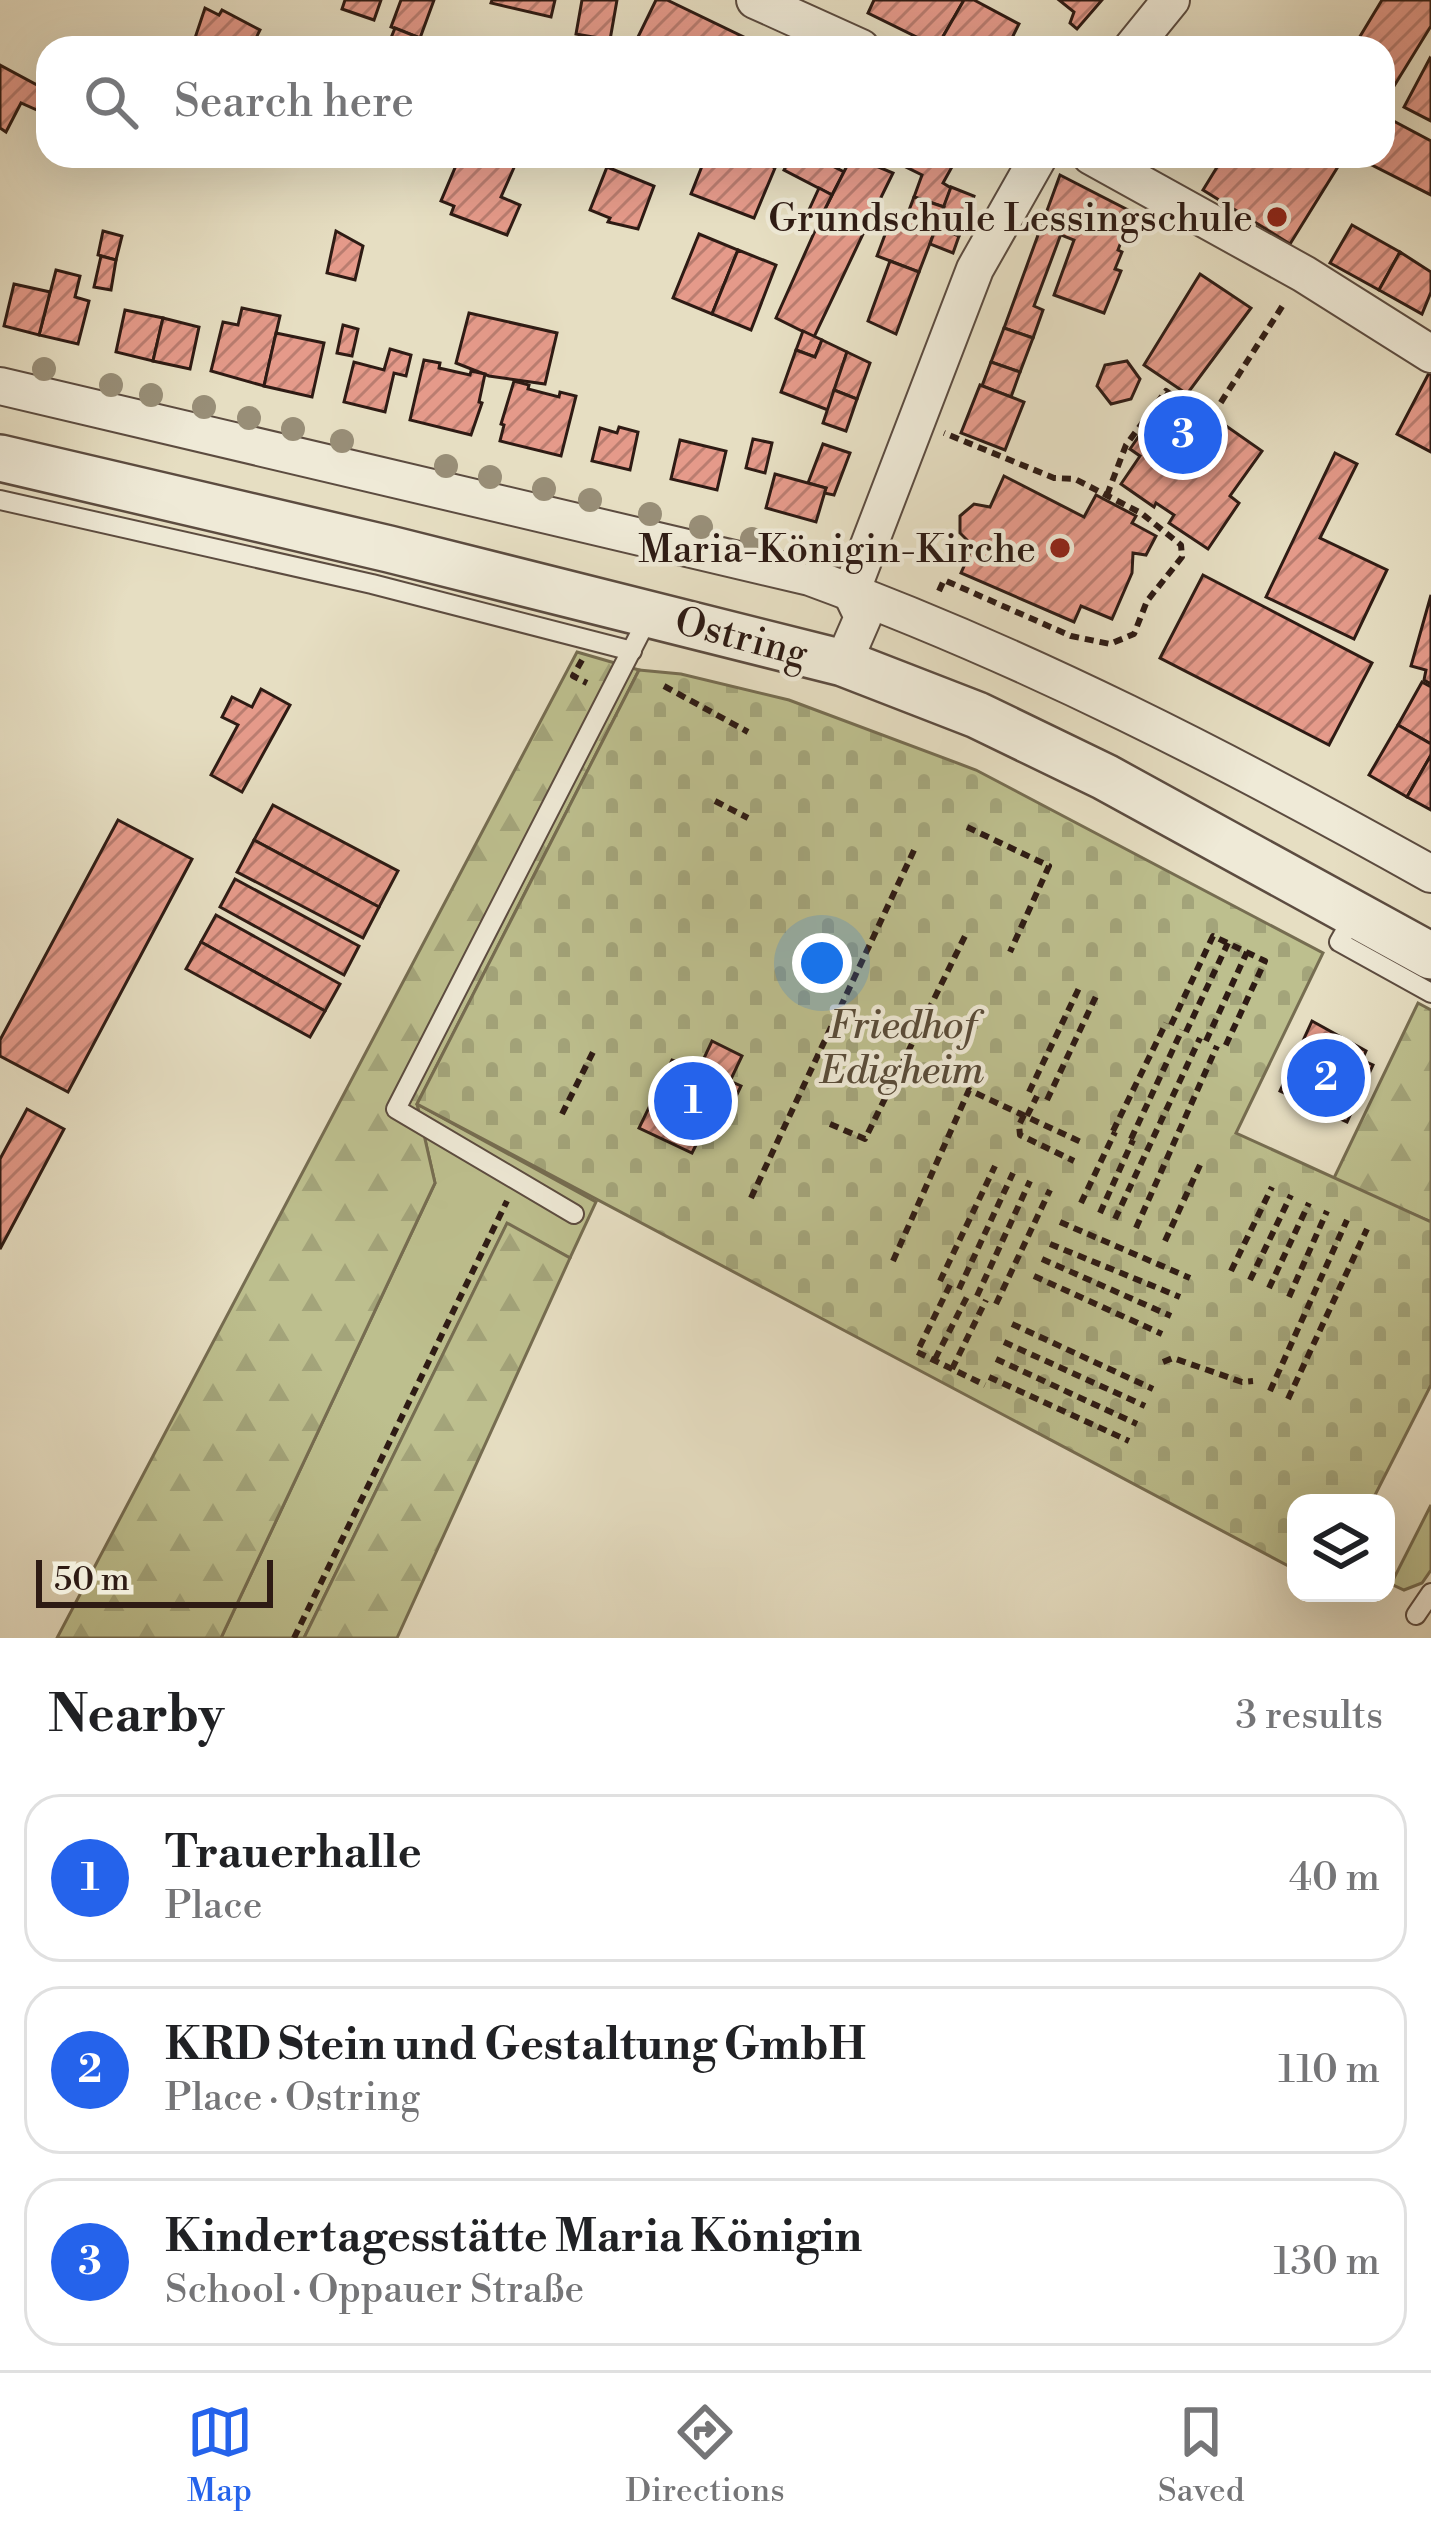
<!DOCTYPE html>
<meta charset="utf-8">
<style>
body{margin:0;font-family:"Libre Bodoni",serif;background:#f2f2f2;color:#202124}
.controls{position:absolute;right:36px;bottom:36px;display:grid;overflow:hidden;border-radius:24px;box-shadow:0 12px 48px #0002}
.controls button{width:108px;height:108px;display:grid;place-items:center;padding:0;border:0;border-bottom:3px solid #e0e0e0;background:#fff;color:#202124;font:60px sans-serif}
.scale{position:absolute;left:36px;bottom:30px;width:237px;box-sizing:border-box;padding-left:12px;border:6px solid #2e1b14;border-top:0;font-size:33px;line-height:42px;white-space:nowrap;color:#2e1b14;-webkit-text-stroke:9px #efead7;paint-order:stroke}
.you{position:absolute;left:822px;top:963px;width:42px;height:42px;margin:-30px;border:9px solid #fff;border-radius:50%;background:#1a73e8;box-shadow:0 0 0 18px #1a73e833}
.badge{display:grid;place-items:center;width:78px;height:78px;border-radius:50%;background:#2563eb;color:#fff;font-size:39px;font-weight:700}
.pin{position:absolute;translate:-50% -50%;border:6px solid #fff;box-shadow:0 3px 12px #0006}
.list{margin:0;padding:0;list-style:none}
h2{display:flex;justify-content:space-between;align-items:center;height:156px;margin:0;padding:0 48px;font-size:51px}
h2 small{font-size:39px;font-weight:400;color:#757577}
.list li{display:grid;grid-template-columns:78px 1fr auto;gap:36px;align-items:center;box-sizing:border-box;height:168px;margin:0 24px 24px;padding:0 24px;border:3px solid #e0e0e0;border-radius:36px}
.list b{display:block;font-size:45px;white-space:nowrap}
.list p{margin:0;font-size:39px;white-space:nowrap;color:#757577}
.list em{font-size:39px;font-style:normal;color:#757577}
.icon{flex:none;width:66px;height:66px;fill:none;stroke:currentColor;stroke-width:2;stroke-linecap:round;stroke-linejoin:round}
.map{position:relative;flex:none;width:1431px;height:1638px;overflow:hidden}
.search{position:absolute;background:#fff;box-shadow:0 12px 48px #0002;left:36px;right:36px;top:36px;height:132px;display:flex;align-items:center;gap:30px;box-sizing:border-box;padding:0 42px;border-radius:36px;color:#757577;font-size:45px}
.sheet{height:732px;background:#fff}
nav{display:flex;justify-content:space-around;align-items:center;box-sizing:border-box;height:168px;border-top:3px solid #e0e0e0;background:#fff;font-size:33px;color:#757577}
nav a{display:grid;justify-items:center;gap:6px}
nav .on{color:#2563eb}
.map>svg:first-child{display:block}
</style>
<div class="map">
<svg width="1431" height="1638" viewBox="0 0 1431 1638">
<defs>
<pattern id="forest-firs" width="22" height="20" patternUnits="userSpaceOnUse" patternTransform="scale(3)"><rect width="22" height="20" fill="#bdbf8e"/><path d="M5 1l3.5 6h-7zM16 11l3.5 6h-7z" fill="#a3a47a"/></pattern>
<pattern id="cemetery-stones" width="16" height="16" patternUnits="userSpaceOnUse" patternTransform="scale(3)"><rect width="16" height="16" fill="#bdbf8e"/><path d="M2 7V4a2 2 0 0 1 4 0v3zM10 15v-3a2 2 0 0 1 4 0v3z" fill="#a3a47a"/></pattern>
<pattern id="building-hatch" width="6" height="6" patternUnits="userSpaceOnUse" patternTransform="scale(3)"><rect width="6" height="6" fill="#e59a8a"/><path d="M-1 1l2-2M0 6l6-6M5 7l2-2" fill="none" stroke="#ba7d70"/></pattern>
</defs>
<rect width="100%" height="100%" fill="#e6dec2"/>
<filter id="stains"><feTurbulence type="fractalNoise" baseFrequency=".00167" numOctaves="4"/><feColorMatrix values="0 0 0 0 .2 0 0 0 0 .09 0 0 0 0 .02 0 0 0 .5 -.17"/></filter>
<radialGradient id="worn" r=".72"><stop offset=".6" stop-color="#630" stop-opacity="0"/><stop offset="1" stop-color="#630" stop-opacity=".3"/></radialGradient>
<g fill="#bdbf8e" stroke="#766d51" stroke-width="3">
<path d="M417 1104 596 1202 570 1258 507 1224 304 1638H221L435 1183Z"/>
<path d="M1431 1505V1570L1422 1583 1404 1590 1391 1584Z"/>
</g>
<g fill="url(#forest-firs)" stroke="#766d51" stroke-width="3">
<path d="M577 652 639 670 417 1104 435 1183 221 1638H57Z"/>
<path d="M1418 1003 1431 1010V1222L1333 1180Z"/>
<path d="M507 1223 570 1258 397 1638H304Z"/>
</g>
<path fill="url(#cemetery-stones)" stroke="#766d51" stroke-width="3" d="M639 670 681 674 789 700 976 770 1323 953 1236 1133 1431 1222V1385L1371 1503H1296V1570L417 1104Z"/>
<g fill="url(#building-hatch)" stroke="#2e1b14" stroke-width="3">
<path d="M345 0H381L374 20 342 9Z"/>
<path d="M401 0H434L420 38 391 27Z"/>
<path d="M492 0H555L551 17 491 3Z"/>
<path d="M582 0H617L610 40 576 34Z"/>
<path d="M656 0H667L754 42 751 48H651L636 41Z"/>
<path d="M874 0H964L937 47 868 13Z"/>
<path d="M964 0H974L1019 24 1007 48 937 47Z"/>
<path d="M1059 0H1102L1077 29 1070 23 1074 12Z"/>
<path d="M1382 0H1431V26L1383 104V48H1353Z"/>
<path d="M205 8 219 15 222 10 260 30 251 48 192 47Z"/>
<path d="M395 28 420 38 416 48H387Z"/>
<path d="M1430 58 1431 59V121L1404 107Z"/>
<path d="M0 65 48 91V115L21 103 6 132 0 128Z"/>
<path d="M1386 117 1431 141V195L1364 161 1366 156H1383Z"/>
<path d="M460 156H500L516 163 501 197 520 205 507 235 451 214 454 206 441 201Z"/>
<path d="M706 156H748L775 168 754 218 691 194Z"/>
<path d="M791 156H813L844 172 832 195 784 170Z"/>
<path d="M852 156 893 173 864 232 823 213Z"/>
<path d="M912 156H958L943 183 951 188 944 207 914 197 922 175 906 167Z"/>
<path d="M1217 156H1324L1339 165 1290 244 1203 190 1222 159Z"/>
<path d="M607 167 654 186 638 229 608 222 610 218 590 210Z"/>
<path d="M1060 175 1132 212 1118 250 1122 252 1115 269 1121 271 1104 313 1054 295 1074 240 1041 227Z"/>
<path d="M951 187 974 196 959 236 936 227Z"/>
<path d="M819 188 832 195 819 221 808 212Z"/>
<path d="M914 197 944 207 919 272 877 256 892 216 905 221Z"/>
<path d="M823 213 864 232 814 337 776 318Z"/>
<path d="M1352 225 1400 252 1379 290 1330 263Z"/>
<path d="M936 227 959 236 953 253 930 244Z"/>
<path d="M1041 227 1061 234 1034 306 1043 310 1033 338 1004 328Z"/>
<path d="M103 231 122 236 116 260 98 255Z"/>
<path d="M336 231 363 246 355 280 327 273Z"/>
<path d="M699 234 738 250 712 314 673 298Z"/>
<path d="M738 250 776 265 751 330 712 314Z"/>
<path d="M1400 252 1431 272V292L1422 314 1379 290Z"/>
<path d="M101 256 116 260 111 290 94 287Z"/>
<path d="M890 261 919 272 896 334 868 321Z"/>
<path d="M56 270 80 276 75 297 89 301 78 344 39 335Z"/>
<path d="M1200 274 1251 308 1187 394 1144 365Z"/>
<path d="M14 284 50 292 39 335 4 326Z"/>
<path d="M242 308 280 316 264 386 211 371 223 322 238 325Z"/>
<path d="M125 310 163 318 153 361 116 352Z"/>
<path d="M469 313 557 333 545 384 489 376 456 363Z"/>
<path d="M163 318 199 327 190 369 153 361Z"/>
<path d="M343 325 358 329 352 356 337 353Z"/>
<path d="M1004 328 1033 338 1020 372 991 362Z"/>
<path d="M803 331 822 340 815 357 796 350Z"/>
<path d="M276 333 324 343 312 397 264 386Z"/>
<path d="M822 340 847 352 828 410 781 392 796 350 815 357Z"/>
<path d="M390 349 411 355 406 376 394 373 385 412 344 402 354 362 384 370Z"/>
<path d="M847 352 870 363 857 399 834 390Z"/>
<path d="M424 360 440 363 439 368 470 375 471 371 485 374 479 402 482 403 471 435 410 420Z"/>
<path d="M1127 361 1140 379 1131 399 1111 404 1097 386 1105 365Z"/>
<path d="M991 362 1020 372 1011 397 982 386Z"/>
<path d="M1429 373 1431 374V452L1397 434Z"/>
<path d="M514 381 529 385 528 389 559 397 560 392 576 396 561 456 500 441 504 425 501 424Z"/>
<path d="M980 385 1024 402 1005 450 961 433Z"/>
<path d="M834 390 857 399 846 431 823 423Z"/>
<path d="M1163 401 1195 423 1188 434 1197 440 1191 450 1199 456 1222 423 1262 451 1230 496 1239 503 1208 549 1169 523 1174 515 1156 503 1154 507 1121 484 1140 456 1130 449Z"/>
<path d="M619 427 638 432 630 470 592 461 600 428 617 433Z"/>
<path d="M753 439 772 443 765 473 746 468Z"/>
<path d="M680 440 726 451 717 490 671 479Z"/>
<path d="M823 444 850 453 834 495 824 493 826 488 808 483Z"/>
<path d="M1335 453 1357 464 1320 538 1387 570 1354 639 1266 597Z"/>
<path d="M775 474 826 488 816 522 766 508Z"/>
<path d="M1004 476 1084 517 1096 495 1136 516 1132 523 1156 536 1146 555 1133 553 1132 573 1112 619 1081 606 1074 622 961 573 973 546 960 533V516L974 504 990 507Z"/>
<path d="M1203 575 1372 663 1329 745 1160 658Z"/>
<path d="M1431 595V684L1424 680 1426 670 1411 666Z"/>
<path d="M1422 682 1431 687V744L1398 725Z"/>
<path d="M261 689 290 705 242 792 211 775 238 725 222 717 232 697 252 707Z"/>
<path d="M1398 725 1431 744V755L1407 797 1369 775Z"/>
<path d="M1431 755V810L1407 797Z"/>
<path d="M273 805 398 871 379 907 254 840Z"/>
<path d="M118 820 192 859 68 1092 0 1056V1040Z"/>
<path d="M254 840 379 907 363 938 237 872Z"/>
<path d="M235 879 359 946 344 975 220 907Z"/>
<path d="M216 915 340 984 325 1011 201 942Z"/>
<path d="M201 942 325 1011 310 1037 186 969Z"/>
<path d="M1312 1021 1366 1051 1362 1060 1373 1065 1347 1122 1280 1091Z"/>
<path d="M712 1041 742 1056 730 1081 741 1086 724 1122 711 1115 692 1153 639 1128 672 1060 699 1069Z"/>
<path d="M27 1109 64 1129 0 1249V1159Z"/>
</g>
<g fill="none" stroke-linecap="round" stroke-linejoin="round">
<g stroke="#5c4c40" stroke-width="22">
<g id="service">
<path d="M0 500 372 584 632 651"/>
<path d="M1355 914 1339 942 1431 993"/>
<path d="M574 1214 396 1109 650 614"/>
<path d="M1416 1615 1431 1593"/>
</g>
</g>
<g stroke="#5c4c40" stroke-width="40">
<g id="minor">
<path d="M755 0 861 48"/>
<path d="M1132 48 1171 0"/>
<path d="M1091 156 1304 274 1431 354"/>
<path d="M0 386 810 577C1026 656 1230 761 1431 874"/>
<path d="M843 663 863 617 851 592 975 269 1039 156"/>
</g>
</g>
<g stroke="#5c4c40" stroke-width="50">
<path id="tertiary" d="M0 458 389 549 843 663 977 715 1105 777 1431 956"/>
</g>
<g stroke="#2e1b14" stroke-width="6" stroke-dasharray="9 6" stroke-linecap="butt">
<path d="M1107 495 1126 445 1166 391 1209 421 1285 302"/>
<path d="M939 591 944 580 1071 636 1110 644 1134 634 1147 601 1182 557 1181 545 1141 513 1075 479 1054 478 944 433"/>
<path d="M582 660 573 676 587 683"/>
<path d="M664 686 748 732"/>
<path d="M715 801 748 818"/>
<path d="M967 827 1049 866 1010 952"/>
<path d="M1171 1025 1213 936 1265 961 1224 1049"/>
<path d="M1186 1032 1228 943"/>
<path d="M1206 1041 1247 952"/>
<path d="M1029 1092 1081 984"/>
<path d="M1047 1100 1098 992"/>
<path d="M562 1114 595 1048"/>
<path d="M1024 1115 1019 1125 1020 1135 1074 1161"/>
<path d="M1027 1116 1037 1096"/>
<path d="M830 1124 865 1139 967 932"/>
<path d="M1113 1131 1166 1023"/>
<path d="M1131 1139 1182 1030"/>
<path d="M751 1198 916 846"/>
<path d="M1081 1203 1115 1132"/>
<path d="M1100 1213 1133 1140"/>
<path d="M1115 1219 1200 1038"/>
<path d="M1060 1222 1190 1278"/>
<path d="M1136 1228 1217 1046"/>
<path d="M1165 1241 1200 1165"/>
<path d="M1050 1244 1180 1297"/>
<path d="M1042 1259 1171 1316"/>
<path d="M893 1261 969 1090 1083 1143"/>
<path d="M1231 1271 1272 1187"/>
<path d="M1034 1276 1162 1334"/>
<path d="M1250 1280 1291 1195"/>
<path d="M940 1281 995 1166"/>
<path d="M950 1285 917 1352 985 1385"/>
<path d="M1269 1288 1309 1203"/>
<path d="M959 1289 1013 1173"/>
<path d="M977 1296 1030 1181"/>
<path d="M1289 1297 1327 1211"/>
<path d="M996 1304 1050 1190"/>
<path d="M1012 1324 1153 1389"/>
<path d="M1004 1342 1145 1406"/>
<path d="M935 1359 969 1293"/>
<path d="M996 1359 1137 1424"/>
<path d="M1163 1362 1173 1358 1242 1382 1253 1381"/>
<path d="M952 1369 986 1300"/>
<path d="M989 1377 1129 1441"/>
<path d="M1270 1391 1347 1220"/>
<path d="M1288 1399 1367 1229"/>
<path d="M294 1638 507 1201"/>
</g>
<use href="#service" stroke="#efead7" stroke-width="18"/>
<use href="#minor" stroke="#efead7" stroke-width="36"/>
<use href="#tertiary" stroke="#efead7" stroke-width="45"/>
</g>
<g fill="#988e77">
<circle cx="44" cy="369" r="12"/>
<circle cx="111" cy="385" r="12"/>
<circle cx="151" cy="395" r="12"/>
<circle cx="204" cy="407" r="12"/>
<circle cx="249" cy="418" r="12"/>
<circle cx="293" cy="429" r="12"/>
<circle cx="342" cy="441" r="12"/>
<circle cx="446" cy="466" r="12"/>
<circle cx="490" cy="477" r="12"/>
<circle cx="544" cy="489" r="12"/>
<circle cx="590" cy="500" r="12"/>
<circle cx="650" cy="514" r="12"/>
<circle cx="701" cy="527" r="12"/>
<circle cx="752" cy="539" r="12"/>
<circle cx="810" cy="553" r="12"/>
</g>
<g fill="#8f2418" stroke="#efead7" stroke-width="4.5">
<circle cx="1277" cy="217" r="12"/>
<circle cx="1060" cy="548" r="12"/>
</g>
<g text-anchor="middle" stroke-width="9" stroke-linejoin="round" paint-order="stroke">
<g font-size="39" fill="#2e1b14" stroke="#efead7" text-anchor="end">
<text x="1253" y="231">Grundschule Lessingschule</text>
<text x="1036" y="562">Maria-Königin-Kirche</text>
</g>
<g font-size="39" fill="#2e1b14" stroke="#efead7">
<text transform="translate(742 636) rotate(15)" y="14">Ostring</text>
</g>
<g font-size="39" font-style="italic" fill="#594c39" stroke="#efead7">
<text x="902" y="1038">Friedhof<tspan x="902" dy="45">Edigheim</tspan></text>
</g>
</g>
<rect width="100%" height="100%" filter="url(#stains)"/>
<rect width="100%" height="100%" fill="url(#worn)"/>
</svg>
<div class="controls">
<button><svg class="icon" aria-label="layers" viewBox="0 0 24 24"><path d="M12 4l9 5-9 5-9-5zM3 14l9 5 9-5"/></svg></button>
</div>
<div class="scale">50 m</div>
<div class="you"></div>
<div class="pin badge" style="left:693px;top:1101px">1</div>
<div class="pin badge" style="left:1326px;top:1078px">2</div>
<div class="pin badge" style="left:1183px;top:435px">3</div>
<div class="search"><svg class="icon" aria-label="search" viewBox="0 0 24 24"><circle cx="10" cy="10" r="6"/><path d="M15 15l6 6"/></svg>Search here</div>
</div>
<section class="sheet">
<h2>Nearby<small>3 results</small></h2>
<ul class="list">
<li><span class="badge">1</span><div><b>Trauerhalle</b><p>Place</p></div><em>40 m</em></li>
<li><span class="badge">2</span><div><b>KRD Stein und Gestaltung GmbH</b><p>Place · Ostring</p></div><em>110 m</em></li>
<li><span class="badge">3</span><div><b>Kindertagesstätte Maria Königin</b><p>School · Oppauer Straße</p></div><em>130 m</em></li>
</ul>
</section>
<nav>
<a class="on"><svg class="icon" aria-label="map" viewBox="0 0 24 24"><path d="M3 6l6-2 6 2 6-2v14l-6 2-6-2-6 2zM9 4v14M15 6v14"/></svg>Map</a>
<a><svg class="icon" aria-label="directions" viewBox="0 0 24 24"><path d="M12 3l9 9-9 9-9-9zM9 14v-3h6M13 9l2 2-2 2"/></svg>Directions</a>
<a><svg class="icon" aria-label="saved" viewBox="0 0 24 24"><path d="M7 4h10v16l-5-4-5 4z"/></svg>Saved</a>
</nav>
